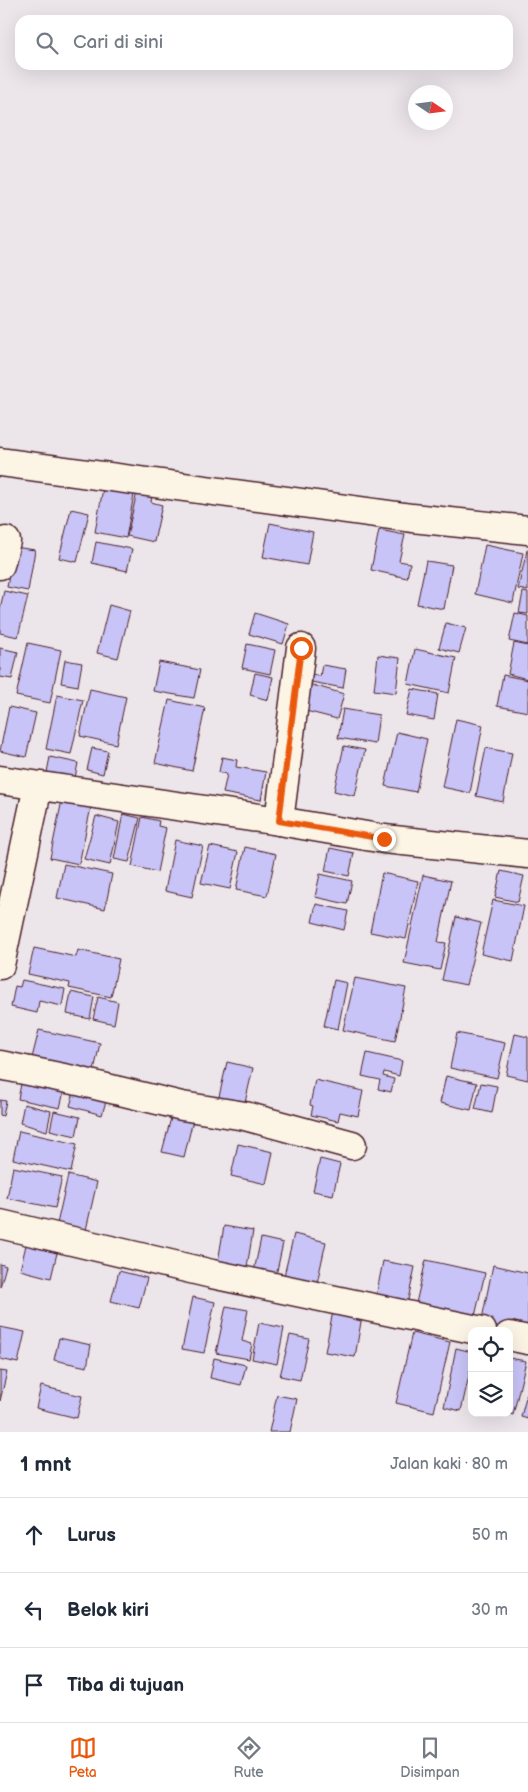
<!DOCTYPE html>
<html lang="id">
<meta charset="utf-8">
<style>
body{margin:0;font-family:"Balsamiq Sans",sans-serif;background:#f2f2f3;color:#1f2937}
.controls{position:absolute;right:15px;bottom:15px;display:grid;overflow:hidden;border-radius:10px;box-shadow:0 5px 20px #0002}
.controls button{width:45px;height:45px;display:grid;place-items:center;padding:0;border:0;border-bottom:1px solid #e0e1e3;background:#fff;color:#1f2937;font:25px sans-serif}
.compass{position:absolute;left:408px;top:85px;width:45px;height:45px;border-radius:50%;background:#fff;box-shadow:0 5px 20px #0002;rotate:103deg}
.stop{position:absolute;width:15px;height:15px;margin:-11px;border:4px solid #ea580c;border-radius:50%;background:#fff}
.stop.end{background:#ea580c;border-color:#fff;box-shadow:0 1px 5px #0008}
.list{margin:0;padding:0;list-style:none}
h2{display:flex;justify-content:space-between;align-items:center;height:65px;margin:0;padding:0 20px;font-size:21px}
h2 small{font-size:16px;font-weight:400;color:#747a83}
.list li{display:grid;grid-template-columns:32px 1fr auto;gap:15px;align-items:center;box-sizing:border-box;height:75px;padding:0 20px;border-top:1px solid #e0e1e3}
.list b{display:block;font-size:19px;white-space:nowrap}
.list em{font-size:16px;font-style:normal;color:#747a83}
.icon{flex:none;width:28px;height:28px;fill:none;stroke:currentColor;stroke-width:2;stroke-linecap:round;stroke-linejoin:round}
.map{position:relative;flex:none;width:528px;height:1432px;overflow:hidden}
.search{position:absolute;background:#fff;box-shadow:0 5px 20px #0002;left:15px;right:15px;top:15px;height:55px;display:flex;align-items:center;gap:12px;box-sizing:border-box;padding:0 18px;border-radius:15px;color:#747a83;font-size:19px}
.sheet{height:290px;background:#fff}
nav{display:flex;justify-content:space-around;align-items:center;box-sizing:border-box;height:70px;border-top:1px solid #e0e1e3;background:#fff;font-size:14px;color:#747a83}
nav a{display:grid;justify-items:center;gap:2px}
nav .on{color:#ea580c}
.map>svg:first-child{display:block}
</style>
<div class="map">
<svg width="528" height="1432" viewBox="0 0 528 1432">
<rect width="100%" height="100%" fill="#ece6ea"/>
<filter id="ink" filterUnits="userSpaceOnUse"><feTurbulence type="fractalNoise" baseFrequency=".02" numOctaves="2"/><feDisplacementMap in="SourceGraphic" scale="10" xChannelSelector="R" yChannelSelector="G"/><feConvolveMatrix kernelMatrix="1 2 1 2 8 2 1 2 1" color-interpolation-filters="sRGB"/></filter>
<g filter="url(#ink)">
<g fill="#c8c4f7" stroke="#4a1f2b">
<path d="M104 483 135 489 126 538 95 532Z"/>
<path d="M137 492 152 495 151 502 162 505 154 542 127 536Z"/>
<path d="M71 509 89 513 77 562 59 558Z"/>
<path d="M270 523 313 532 307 565 263 557Z"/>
<path d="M379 530 405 535 399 561 410 563 407 578 371 570Z"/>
<path d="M96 542 132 549 127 571 92 563Z"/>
<path d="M485 545 523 553 513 603 475 594Z"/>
<path d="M14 547 35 550 28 591 7 587Z"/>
<path d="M527 550H528V591L518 589Z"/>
<path d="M426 561 452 565 444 609 417 604Z"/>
<path d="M4 591 28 596 18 637 0 633V609Z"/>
<path d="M523 592 528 593V614L519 613Z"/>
<path d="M109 605 130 611 118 658 97 653Z"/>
<path d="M255 613 289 624 283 644 249 634Z"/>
<path d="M515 613 528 616V645L509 641Z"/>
<path d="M446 623 466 628 459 653 439 648Z"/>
<path d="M28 643 61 650 50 703 16 696Z"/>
<path d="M514 643 528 646V679L508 674Z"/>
<path d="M247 644 275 650 270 674 242 668Z"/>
<path d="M0 648 18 652 12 679 0 677Z"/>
<path d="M415 649 456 658 449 693 408 684Z"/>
<path d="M378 655 400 658 396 693 374 690Z"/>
<path d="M65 660 82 663 78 686 61 683Z"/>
<path d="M159 662 200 670 194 698 153 691Z"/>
<path d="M322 665 346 669 343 688 306 681 307 673 320 676Z"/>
<path d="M255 673 273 677 268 700 250 695Z"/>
<path d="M503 675 528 680V712L497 706Z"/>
<path d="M309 684 344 694 337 719 302 710Z"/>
<path d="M90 689 126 697 116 744 80 736Z"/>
<path d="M412 689 438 694 434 720 406 715Z"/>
<path d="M57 695 83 700 71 754 46 749Z"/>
<path d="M169 700 205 708 192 771 155 763Z"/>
<path d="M9 707 36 713 26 757 0 751Z"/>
<path d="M343 709 379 715 375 744 338 738Z"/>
<path d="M456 719 483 725 470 793 442 787Z"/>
<path d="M397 732 427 739 416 792 385 786Z"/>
<path d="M344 746 365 750 355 796 334 791Z"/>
<path d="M92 748 108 751 103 774 87 770Z"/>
<path d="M486 748 512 753 503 802 476 796Z"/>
<path d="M50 757 78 763 75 778 47 772Z"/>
<path d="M222 757 237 760 236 767 266 772 261 800 223 793 227 774 219 772Z"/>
<path d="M62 800 91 807 79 864 50 858Z"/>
<path d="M123 814 140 818 129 862 114 859Z"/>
<path d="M96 816 119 822 110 865 84 859Z"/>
<path d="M142 817 159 821 158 826 166 828 157 872 132 866Z"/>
<path d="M175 840 203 846 192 897 165 891Z"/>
<path d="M210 846 238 852 230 889 201 883Z"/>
<path d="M245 847 276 854 267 896 236 890Z"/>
<path d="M330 848 354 853 349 876 325 871Z"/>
<path d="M64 864 112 874 105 909 57 898Z"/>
<path d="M501 871 524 876 518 902 495 897Z"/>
<path d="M382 873 418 881 406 939 370 932Z"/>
<path d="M320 874 352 881 347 904 315 897Z"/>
<path d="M423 875 451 881 438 942 446 943 440 970 404 963Z"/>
<path d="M493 900 524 906 513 961 481 954Z"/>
<path d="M316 904 348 911 344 930 312 922Z"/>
<path d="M456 917 481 923 466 985 442 980Z"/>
<path d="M34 948 76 957 78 950 119 959 111 997 69 988 70 983 28 974Z"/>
<path d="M355 978 406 988 395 1041 343 1030Z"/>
<path d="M22 980 65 989 62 1006 39 1001 37 1013 11 1007 15 986 20 987Z"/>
<path d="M334 980 347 983 338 1029 324 1026Z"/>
<path d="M71 992 94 997 90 1019 67 1014Z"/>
<path d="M98 997 118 1002 114 1024 93 1019Z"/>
<path d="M39 1030 100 1043 94 1071 32 1058Z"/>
<path d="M457 1033 505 1043 497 1078 450 1068Z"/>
<path d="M515 1034 528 1037V1080L506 1075Z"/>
<path d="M367 1053 402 1061 399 1076 384 1072 383 1076 394 1079 391 1092 378 1089 380 1080 362 1076Z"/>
<path d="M227 1062 253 1068 244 1107 218 1101Z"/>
<path d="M23 1074 66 1083 60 1108 18 1099Z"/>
<path d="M446 1076 477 1083 471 1110 440 1103Z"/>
<path d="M315 1080 363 1091 358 1116 340 1112 338 1121 311 1115 313 1106 310 1105Z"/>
<path d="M481 1083 497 1086 492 1113 475 1109Z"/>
<path d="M76 1085 108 1094 102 1115 70 1106Z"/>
<path d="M0 1100 6 1101 3 1116 0 1115Z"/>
<path d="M24 1104 51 1111 47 1131 20 1123Z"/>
<path d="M54 1111 80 1117 76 1136 50 1130Z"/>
<path d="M172 1114 193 1120 184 1157 162 1152Z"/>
<path d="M19 1131 77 1144 71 1172 13 1159Z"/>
<path d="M238 1144 273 1152 266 1184 231 1176Z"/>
<path d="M320 1159 340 1164 333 1195 313 1191Z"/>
<path d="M13 1167 62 1177 55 1208 7 1198Z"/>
<path d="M68 1175 97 1182 86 1230 57 1224Z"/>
<path d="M224 1226 253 1231 246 1273 217 1268Z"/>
<path d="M294 1234 326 1242 315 1292 282 1284Z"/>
<path d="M261 1238 283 1243 275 1280 253 1276Z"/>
<path d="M26 1245 57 1253 51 1278 20 1270Z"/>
<path d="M426 1260 485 1273 473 1325 414 1312Z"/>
<path d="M383 1261 415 1267 406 1309 375 1302Z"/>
<path d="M0 1264 6 1266 0 1287Z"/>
<path d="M493 1265 528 1273V1334L481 1324Z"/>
<path d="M119 1271 147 1278 139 1308 111 1301Z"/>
<path d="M193 1297 215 1302 204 1353 182 1349Z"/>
<path d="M226 1306 248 1310 242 1341 252 1344 249 1359 216 1353Z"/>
<path d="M333 1311 362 1316 355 1357 325 1352Z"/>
<path d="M259 1323 284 1328 277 1364 252 1359Z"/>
<path d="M0 1327 25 1332 18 1363 0 1359Z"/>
<path d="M412 1333 450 1342 434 1412 396 1403Z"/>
<path d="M290 1335 309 1339 300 1380 280 1376Z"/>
<path d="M59 1338 91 1345 87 1367 54 1360Z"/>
<path d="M456 1348 472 1352V1362L461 1411 444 1407Z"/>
<path d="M214 1358 246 1365 241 1385 210 1378Z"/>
<path d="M509 1358 526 1361 513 1415 508 1413H509Z"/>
<path d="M0 1371 7 1372 0 1401Z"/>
<path d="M41 1386 82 1396 77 1418 36 1408Z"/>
<path d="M528 1389V1419L521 1417Z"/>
<path d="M277 1395 297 1399 290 1432H269Z"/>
</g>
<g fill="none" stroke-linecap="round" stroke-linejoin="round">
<g stroke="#4a1f2b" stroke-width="31">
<g id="minor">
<path d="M0 462 412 518 528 530"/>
<path d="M0 565 6 541"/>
<path d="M0 780 279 821 384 839 528 854"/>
<path d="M279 821 301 648"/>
<path d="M0 965 38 786"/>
<path d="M0 1065 78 1081 182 1106 245 1116 352 1145"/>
<path d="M0 1224 212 1274 482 1331"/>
<path d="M509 1336 528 1340"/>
</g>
</g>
<use href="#minor" stroke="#fcf5e5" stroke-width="28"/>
</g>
</g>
<g fill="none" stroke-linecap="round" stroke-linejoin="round" filter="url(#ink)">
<path stroke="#ea580c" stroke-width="6" d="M301 648 279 821 384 839"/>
</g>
</svg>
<div class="controls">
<button><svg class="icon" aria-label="locate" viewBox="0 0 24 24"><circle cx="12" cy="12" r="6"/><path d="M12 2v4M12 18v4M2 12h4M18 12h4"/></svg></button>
<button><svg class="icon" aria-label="layers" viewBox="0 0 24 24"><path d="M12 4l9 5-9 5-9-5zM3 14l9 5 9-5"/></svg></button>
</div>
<svg class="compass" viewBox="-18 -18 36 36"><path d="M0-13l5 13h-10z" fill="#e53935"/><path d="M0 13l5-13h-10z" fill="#747a83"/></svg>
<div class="stop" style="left:301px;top:648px"></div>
<div class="stop end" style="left:384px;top:839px"></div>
<div class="search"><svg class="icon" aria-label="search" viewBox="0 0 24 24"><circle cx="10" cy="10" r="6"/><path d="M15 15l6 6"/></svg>Cari di sini</div>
</div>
<section class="sheet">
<h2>1 mnt<small>Jalan kaki · 80 m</small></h2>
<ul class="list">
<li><svg class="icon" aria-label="ahead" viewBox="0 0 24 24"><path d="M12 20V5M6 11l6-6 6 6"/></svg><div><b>Lurus</b></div><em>50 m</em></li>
<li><svg class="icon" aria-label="left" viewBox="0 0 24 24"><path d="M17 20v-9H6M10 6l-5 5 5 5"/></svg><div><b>Belok kiri</b></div><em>30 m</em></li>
<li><svg class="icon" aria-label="arrive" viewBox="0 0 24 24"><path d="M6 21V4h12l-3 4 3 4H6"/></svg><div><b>Tiba di tujuan</b></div></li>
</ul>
</section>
<nav>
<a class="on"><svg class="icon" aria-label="map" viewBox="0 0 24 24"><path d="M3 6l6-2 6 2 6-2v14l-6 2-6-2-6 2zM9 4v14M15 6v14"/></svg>Peta</a>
<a><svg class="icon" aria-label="directions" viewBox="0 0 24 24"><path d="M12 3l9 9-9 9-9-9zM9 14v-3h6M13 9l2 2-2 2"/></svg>Rute</a>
<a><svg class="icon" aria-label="saved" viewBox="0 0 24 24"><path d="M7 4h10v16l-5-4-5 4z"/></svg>Disimpan</a>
</nav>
